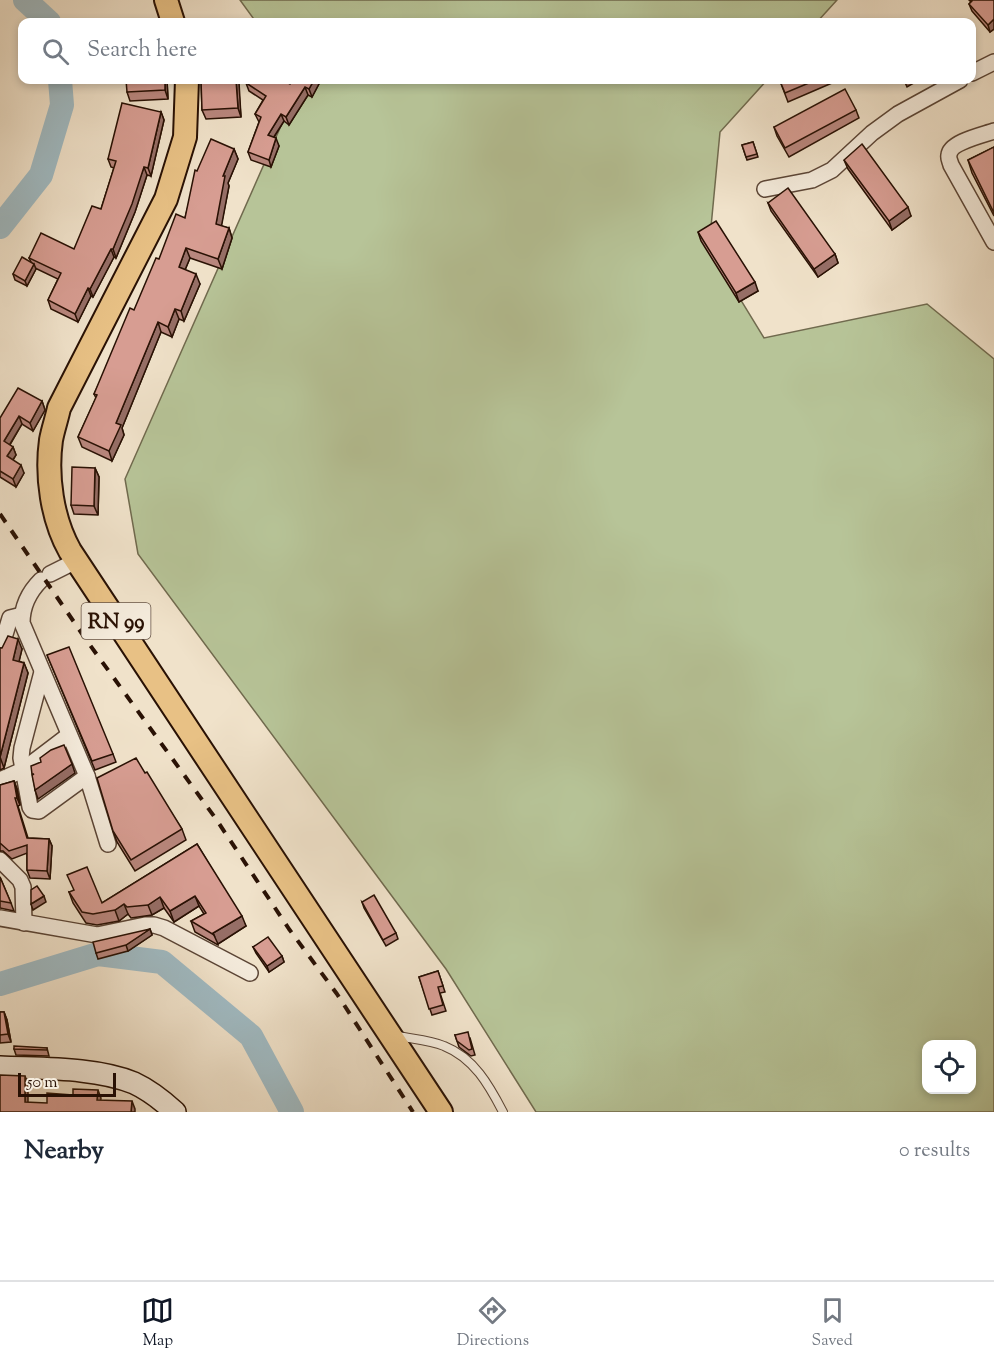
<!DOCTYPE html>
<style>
body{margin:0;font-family:"Sorts Mill Goudy",serif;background:#f2f2f3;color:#1f2937}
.controls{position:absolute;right:18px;bottom:18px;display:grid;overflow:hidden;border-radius:12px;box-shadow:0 3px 9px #0003}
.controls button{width:54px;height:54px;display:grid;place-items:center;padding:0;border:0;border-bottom:2px solid #e0e1e3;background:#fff;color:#1f2937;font:30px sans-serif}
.scale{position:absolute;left:18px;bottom:15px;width:98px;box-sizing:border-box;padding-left:6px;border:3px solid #291104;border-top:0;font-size:16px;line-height:21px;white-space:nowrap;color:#291104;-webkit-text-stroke:4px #f5ecdd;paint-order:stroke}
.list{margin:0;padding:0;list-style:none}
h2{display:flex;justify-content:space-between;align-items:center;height:78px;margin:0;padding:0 24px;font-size:26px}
h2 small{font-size:20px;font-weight:400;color:#747a83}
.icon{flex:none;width:33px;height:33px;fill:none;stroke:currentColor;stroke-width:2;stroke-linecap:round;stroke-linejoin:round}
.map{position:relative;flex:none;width:994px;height:1112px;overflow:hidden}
.search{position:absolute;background:#fff;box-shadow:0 3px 9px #0003;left:18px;right:18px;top:18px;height:66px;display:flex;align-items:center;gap:15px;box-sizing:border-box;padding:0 21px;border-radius:12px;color:#747a83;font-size:22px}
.sheet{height:168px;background:#fff}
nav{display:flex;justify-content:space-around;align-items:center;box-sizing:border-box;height:84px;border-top:2px solid #e0e1e3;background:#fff;font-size:16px;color:#747a83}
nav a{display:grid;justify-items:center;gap:3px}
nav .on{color:#111827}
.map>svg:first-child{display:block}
</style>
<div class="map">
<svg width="994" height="1112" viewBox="0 0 994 1112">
<rect width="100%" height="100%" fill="#f0e2ca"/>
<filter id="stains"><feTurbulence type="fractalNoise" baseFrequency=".00333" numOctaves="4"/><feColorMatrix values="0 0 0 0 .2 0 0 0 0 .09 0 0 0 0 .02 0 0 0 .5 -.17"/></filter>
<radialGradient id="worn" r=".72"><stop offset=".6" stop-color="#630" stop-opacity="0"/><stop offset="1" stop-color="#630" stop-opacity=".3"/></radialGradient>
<g fill="#b7c498" stroke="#706a4e" stroke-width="1.5" fill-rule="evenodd">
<path d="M240 0H837L817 22H256Z"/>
<path d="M296 80H767L720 132 709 248 764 338 927 304 994 359V1112H536L446 969 138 554 125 479 299 85ZM926 1044H972V1090H926Z"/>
</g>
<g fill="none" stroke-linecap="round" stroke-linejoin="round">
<g stroke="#a0bac2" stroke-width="24">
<path d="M25 0 49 22"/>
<path d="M0 227 41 175 62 105 60 80"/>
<path d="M0 984 98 954 162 962 251 1036 292 1112"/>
</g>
<g stroke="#5b4536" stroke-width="10">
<path id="service" d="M398 1036C412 1039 430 1040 444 1046 474 1058 489 1085 503 1112"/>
</g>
<g stroke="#5b4536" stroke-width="18">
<g id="minor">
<path d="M972 73 994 62"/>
<path d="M994 131C983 135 950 142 949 155 948 158 950 161 951 165L994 242"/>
<path d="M765 189 812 180 832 170 872 133 898 114 960 80"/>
<path d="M50 574 76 561"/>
<path d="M41 580C29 592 22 606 22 623L87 776 108 844"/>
<path d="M0 651 10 618 22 615"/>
<path d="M42 672 22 748 21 758 30 807 32 810 39 811 87 776"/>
<path d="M0 780 23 770 69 735"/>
<path d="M0 860 20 880 23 887 24 923"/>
<path d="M0 918 97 935 145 925H154L164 928 250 973"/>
</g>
</g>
<g stroke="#291104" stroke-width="24">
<path id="secondary" d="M0 1067C41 1069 95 1067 134 1083 149 1090 163 1101 175 1112"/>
</g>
<g stroke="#291104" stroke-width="26">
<g id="primary">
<path d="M166 0 173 22"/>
<path d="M187 80 185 137 166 199 59 408C57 418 53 429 51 440 46 476 52 519 70 551L441 1112"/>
</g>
</g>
<use href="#service" stroke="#f5ecdd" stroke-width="8"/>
<use href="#minor" stroke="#f5ecdd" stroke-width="15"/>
<use href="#secondary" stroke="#f5ecdd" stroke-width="21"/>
<use href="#primary" stroke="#e8c185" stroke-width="22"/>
<path stroke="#291104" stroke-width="4" stroke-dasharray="10 10" stroke-linecap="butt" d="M0 514 87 641 216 819 289 929 337 994 413 1112"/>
</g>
<g fill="#b9877e" stroke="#291104" stroke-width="1.5">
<path d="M969 0H994V29L990 32 972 11 969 4 971 2Z"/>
<path d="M167 80 168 99 130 101 127 92Z"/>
<path d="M201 80H238L241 117 206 119 202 110Z"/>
<path d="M321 80 312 97 308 95 289 125 284 121 274 137 279 146 271 167 251 160 248 152 259 122 255 114 263 100 249 91 246 83 290 84Z"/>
<path d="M783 80H839L788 102 780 81Z"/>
<path d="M856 110 859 118 789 157 777 136 774 127Z"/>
<path d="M161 112 164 120 151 176 147 175 135 212 116 258 114 257 93 297 91 296 78 322 51 309 48 300 58 279 35 268 36 269 27 286 15 280 13 274 31 262 29 258 74 249 101 209 114 168 111 167 108 159Z"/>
<path d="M753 142 758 157 747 160 742 145Z"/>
<path d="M994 147V216L972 173 968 160Z"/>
<path d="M234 149 238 159 228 183 229 186 221 226 229 228 232 238 222 269 190 258 185 270 200 284 184 321 179 319 172 337 161 332 122 428 124 435 112 461 82 447 78 437 96 398 94 394 159 259 185 218 197 171Z"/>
<path d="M844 160 911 216 892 230 848 169Z"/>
<path d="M768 203 835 254 838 263 818 277 771 211Z"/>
<path d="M698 232 758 291 739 302 701 241Z"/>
<path d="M42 401 45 410 33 431 22 424 10 445 13 447 16 455 13 460 24 473 16 487 0 477V418Z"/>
<path d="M95 468 99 477 98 515 74 514 71 505Z"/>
<path d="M0 648 22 649 19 661 24 663 28 673 4 768 0 770Z"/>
<path d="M47 655 113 754 116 762 95 770Z"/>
<path d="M145 773 182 829 186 840 135 871 117 842 113 831Z"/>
<path d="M14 781 17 789 20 805 18 806 28 838 49 839 52 846 50 879 30 878 27 870V853L12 859 3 851H0V785Z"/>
<path d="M197 844 246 926 218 944V945L195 932 191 921 204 914 199 906 174 922 164 908 152 915 131 918 128 914 119 921 97 925 86 923 73 903 69 892 102 903Z"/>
<path d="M0 877 11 903 14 911 0 908Z"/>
<path d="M362 902 396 933 398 939 386 946 364 908Z"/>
<path d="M150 929 152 935 128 951 98 959 96 953Z"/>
<path d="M253 947 282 956 284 962 269 972 256 953Z"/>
<path d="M438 971 445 992 440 993 446 1011 432 1015 419 977Z"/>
<path d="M0 1012H4L7 1020 11 1042 0 1043Z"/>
<path d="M455 1035 470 1038 475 1055 471 1056 459 1047Z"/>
<path d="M47 1048 49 1056 16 1055 14 1049Z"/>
</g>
<g fill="#966e66" stroke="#291104" stroke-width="1.5">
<path d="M994 19V29L990 32 988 25Z"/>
<path d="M165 80H167L168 99 165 90Z"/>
<path d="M236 80H238L239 82 241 117 238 108Z"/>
<path d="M314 80H321L312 97 309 89Z"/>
<path d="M904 80H919L907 87Z"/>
<path d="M305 87 308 95 289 125 286 117Z"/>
<path d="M161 112 164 120 151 176 148 168Z"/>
<path d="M281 114 284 121 270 143 268 135Z"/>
<path d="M276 138 279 146 271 167 269 160Z"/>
<path d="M234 149 238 159 228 183 229 186 220 234 216 224 223 176Z"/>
<path d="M144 167 147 175 135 212 116 258 113 249Z"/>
<path d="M908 207 911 216 892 230 889 221Z"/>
<path d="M229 228 232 238 222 269 218 259Z"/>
<path d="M186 248 190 258 182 277 179 267Z"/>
<path d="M111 249 114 257 93 297 90 289Z"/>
<path d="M835 254 838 263 818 277 814 269Z"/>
<path d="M34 264 36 269 27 286 25 281Z"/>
<path d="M196 274 200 284 184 321 181 311Z"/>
<path d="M755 282 758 291 739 302 736 293Z"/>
<path d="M88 288 91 296 78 322 75 314Z"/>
<path d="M175 309 179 319 172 337 168 327Z"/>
<path d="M158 322 161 332 122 428 124 435 112 461 109 451 116 423Z"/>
<path d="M42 401 45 410 33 431 30 423Z"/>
<path d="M19 416 22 424 7 449 4 441Z"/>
<path d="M13 447 16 455 10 464 7 456Z"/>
<path d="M21 465 24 473 16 487 13 479Z"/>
<path d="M95 468 99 477 98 515 94 506Z"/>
<path d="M18 639 22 649 17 670 13 660Z"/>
<path d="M24 663 28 673 4 768 0 757Z"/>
<path d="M72 764 75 773 38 799 35 790Z"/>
<path d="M14 781 17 789 20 805 17 798Z"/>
<path d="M49 839 52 846 50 879 47 871Z"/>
<path d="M44 896 46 902 33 910 31 904Z"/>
<path d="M195 896 199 906 174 922 170 911Z"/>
<path d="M160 897 164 908 152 915 148 905Z"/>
<path d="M124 904 128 914 119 921 115 910Z"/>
<path d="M242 916 246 926 218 944 213 933Z"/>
<path d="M150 929 152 935 128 951 126 945Z"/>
<path d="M282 956 284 962 269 972 267 966Z"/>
<path d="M4 1012 7 1020 11 1042 8 1034Z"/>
<path d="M25 1076 28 1084V1111L25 1102Z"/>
<path d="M98 1090 101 1098 100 1108 97 1100Z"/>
<path d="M132 1101 135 1109V1112H131Z"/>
</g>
<g fill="#d79d92" stroke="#291104" stroke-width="1.5">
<path d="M972 0H994V19L988 25 969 4 972 1Z"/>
<path d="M126 80H165V90L127 92Z"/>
<path d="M201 80H236L238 108 202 110Z"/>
<path d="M249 80H282L290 84 292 80H314L309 89 305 87 286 117 281 114 268 135 276 138 269 160 248 152 261 117 255 114 266 96 246 83Z"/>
<path d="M783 80H816L785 93 780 81Z"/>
<path d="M845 89 856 110 785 148 774 127Z"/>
<path d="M122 103 161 112 148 168 144 167 132 204 113 249H111L90 289 88 288 75 314 48 300 61 273 29 258 41 233 74 249 92 206 101 209 116 161 108 159Z"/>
<path d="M211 139 234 149 223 176H225L216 224 229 228 218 259 186 248 179 267 196 274 181 311 175 309 168 327 158 322 116 423 121 425 109 451 78 437 97 395 94 394 130 308 134 310 156 258 159 259 176 214 185 218 195 170 197 171Z"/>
<path d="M753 142 757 154 746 157 742 145Z"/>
<path d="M862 144 908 207 889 221 844 160Z"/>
<path d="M994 147V213L968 160Z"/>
<path d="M788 188 835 254 814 269 768 203Z"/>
<path d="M716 221 755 282 736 293 698 232Z"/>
<path d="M22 257 34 264 25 281 13 274Z"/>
<path d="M18 388 42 401 30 423 19 416 4 441 13 447 7 456 21 465 13 479 0 471V418Z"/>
<path d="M72 467 95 468 94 506 71 505Z"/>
<path d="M8 636 18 639 13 660 24 663 0 757V648H2Z"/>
<path d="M69 647 113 754 92 761 47 655Z"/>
<path d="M64 745 72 764 35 790 32 775 34 774H32L31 766 41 762 40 758 51 750Z"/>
<path d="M136 758 145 773 147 772 182 829 131 860 113 831 97 778Z"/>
<path d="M14 781 17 798H15L27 838 49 839 47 871 27 870V845L9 851 0 843V785Z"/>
<path d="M197 844 242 916 213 933 214 935 191 921 206 913 195 896 170 911 160 897 148 905 127 907 124 904 115 910 93 914 82 912 69 892 74 890 67 875 87 867 102 903Z"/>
<path d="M0 877 11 903 0 901Z"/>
<path d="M37 886 44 896 31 904V890Z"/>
<path d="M374 895 396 933 383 940 362 902Z"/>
<path d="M150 929 126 945 96 953 93 942Z"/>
<path d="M268 937 282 956 267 966 253 947Z"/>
<path d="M438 971 443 986 438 987 443 1005 429 1009 419 977Z"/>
<path d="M0 1012H4L8 1034 0 1035Z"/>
<path d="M468 1032 472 1049 469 1050 457 1041 455 1035Z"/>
<path d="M14 1046 47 1048V1050L14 1049Z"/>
<path d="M0 1075 25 1076V1102L47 1103V1093L73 1095V1089L98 1090 97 1100 132 1101 131 1112H0Z"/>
</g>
<g text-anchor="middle" stroke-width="5" stroke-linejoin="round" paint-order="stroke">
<rect fill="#f5ecdd" stroke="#665345" stroke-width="1.5" x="81.5" y="603" width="69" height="36" rx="4.5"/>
<g font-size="21" font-weight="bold" fill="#291104">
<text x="116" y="628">RN 99</text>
</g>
</g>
<rect width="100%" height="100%" filter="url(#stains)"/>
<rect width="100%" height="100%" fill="url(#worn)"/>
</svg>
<div class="controls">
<button><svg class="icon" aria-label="locate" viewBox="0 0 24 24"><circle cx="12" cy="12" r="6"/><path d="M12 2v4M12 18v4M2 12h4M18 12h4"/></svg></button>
</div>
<div class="scale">50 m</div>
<div class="search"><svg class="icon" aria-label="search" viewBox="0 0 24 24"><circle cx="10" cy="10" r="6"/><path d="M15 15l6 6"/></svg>Search here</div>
</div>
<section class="sheet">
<h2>Nearby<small>0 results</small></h2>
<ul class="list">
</ul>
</section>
<nav>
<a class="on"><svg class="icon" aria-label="map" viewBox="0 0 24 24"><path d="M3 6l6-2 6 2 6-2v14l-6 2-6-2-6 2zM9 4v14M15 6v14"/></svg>Map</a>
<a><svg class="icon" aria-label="directions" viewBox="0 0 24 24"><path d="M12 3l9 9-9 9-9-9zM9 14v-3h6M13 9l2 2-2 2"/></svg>Directions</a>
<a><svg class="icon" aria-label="saved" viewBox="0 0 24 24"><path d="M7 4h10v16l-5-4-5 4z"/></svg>Saved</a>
</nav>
